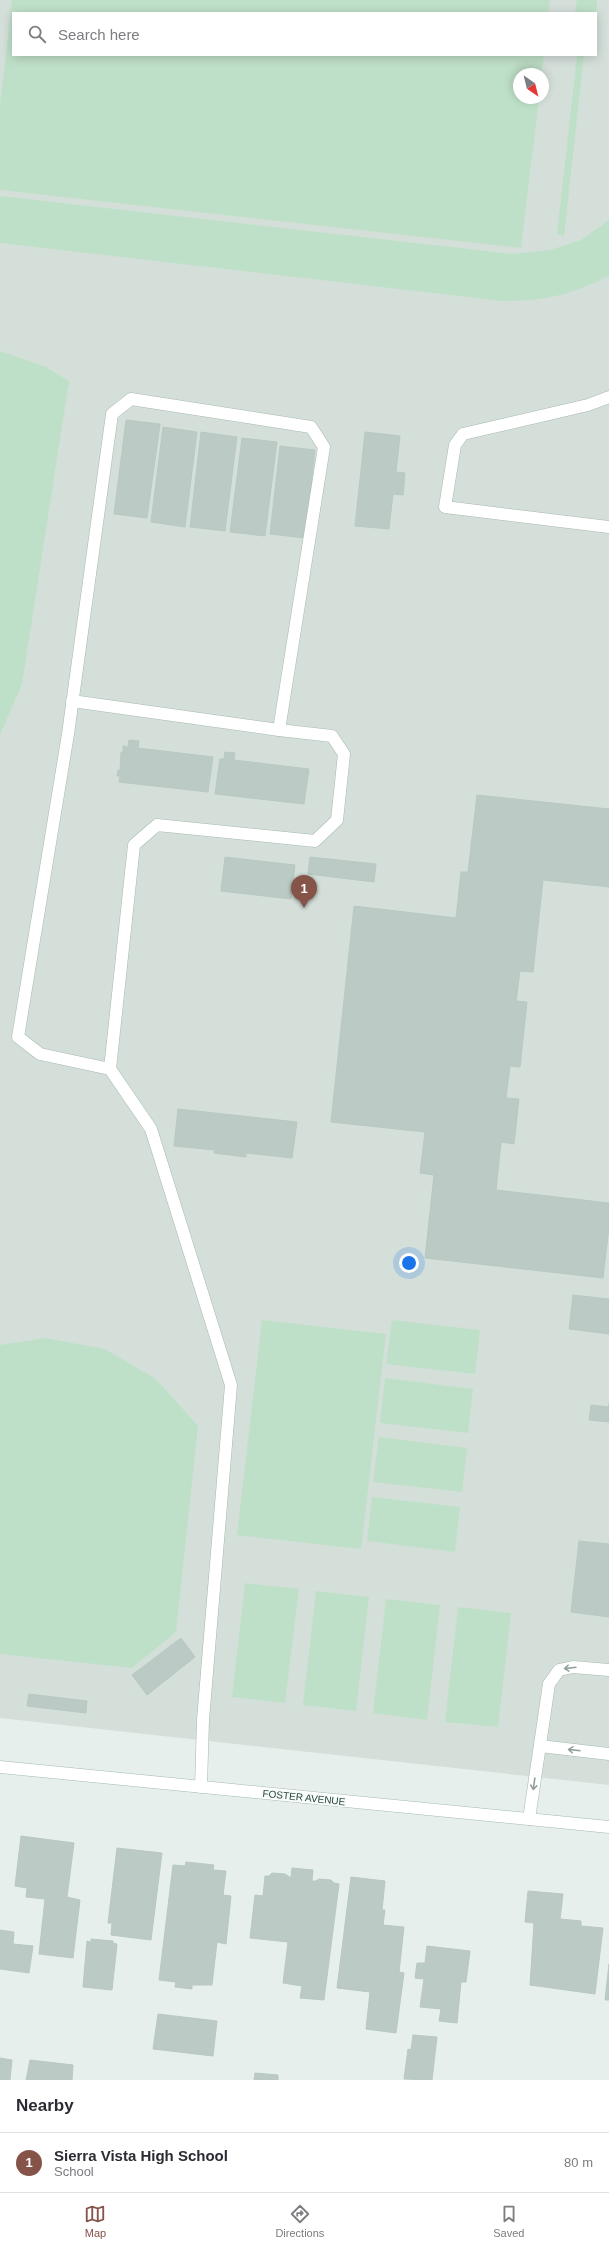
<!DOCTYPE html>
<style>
body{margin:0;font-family:Arial,sans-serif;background:#f7f7f7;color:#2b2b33}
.compass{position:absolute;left:513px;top:68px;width:36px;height:36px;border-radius:50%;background:#fff;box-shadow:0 2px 10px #0003;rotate:145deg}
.you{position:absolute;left:409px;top:1263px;width:14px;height:14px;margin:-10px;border:3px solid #fff;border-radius:50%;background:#1a73e8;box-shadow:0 0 0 6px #1a73e833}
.badge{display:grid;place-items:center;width:26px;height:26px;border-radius:50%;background:#855347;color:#fff;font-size:13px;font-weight:700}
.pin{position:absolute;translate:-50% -33px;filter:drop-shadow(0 1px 2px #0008)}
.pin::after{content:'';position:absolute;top:21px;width:14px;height:12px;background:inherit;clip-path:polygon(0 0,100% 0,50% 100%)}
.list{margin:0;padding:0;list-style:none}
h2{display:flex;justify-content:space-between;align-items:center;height:52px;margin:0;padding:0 16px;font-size:17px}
h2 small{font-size:13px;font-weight:400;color:#7c7c81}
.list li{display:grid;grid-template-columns:26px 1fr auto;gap:12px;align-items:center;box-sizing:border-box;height:60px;padding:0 16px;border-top:1px solid #e1e1e2}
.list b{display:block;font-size:15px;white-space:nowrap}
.list p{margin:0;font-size:13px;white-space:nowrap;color:#7c7c81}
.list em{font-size:13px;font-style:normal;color:#7c7c81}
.icon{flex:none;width:22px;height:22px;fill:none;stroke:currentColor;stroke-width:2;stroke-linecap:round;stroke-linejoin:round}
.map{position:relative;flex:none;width:609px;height:2080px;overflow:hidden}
.search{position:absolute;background:#fff;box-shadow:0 2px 10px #0003;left:12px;right:12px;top:12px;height:44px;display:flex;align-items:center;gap:10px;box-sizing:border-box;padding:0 14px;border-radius:0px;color:#7c7c81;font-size:15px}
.sheet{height:112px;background:#fff}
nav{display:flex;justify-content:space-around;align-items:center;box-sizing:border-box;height:56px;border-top:1px solid #e1e1e2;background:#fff;font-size:11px;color:#7c7c81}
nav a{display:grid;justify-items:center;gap:2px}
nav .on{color:#855347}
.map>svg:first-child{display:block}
</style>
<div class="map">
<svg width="609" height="2080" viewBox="0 0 609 2080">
<rect width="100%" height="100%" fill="#e6efeb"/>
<path fill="#d4dfda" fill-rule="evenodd" d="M0 0H609V1785L0 1718ZM13 13H596V55H13ZM519 74H543V98H519Z"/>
<g fill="#bfe0c8">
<path d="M12 0H550L548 13H13V55H544L541 74H519V98H539L521 248 0 190V105Z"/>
<path d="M577 0H597L596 13H575Z"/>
<path d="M577 55H584L564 236 557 234Z"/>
<path d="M0 196 512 254 550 250 581 240 609 220V276C570 295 546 301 502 301L0 243Z"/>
<path d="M0 351 46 367 69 381 22 684 0 735Z"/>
<path d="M262 1320 386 1334 361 1549 237 1535Z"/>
<path d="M392 1320 480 1330 475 1374 386 1364Z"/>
<path d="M45 1338 105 1349 156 1379 198 1426 176 1632 132 1668 0 1654V1345Z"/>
<path d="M385 1378 473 1389 468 1433 380 1423Z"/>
<path d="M379 1437 467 1448 462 1492 373 1482Z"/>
<path d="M372 1497 460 1507 455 1552 367 1541Z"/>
<path d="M245 1583 299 1589 285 1703 232 1697Z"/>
<path d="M316 1591 369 1597 356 1711 303 1705Z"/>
<path d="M386 1599 440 1605 427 1720 373 1713Z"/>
<path d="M458 1607 511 1613 498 1727 445 1722Z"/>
</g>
<g fill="#bbcac4" stroke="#b8c9c2">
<path d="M126 420 160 424 147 518 114 514Z"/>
<path d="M163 427 197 432 185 527 151 522Z"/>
<path d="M201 432 237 437 225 531 190 527Z"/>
<path d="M365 432 400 436 396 472 405 473 403 495 393 494 389 529 355 526Z"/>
<path d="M242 438 277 442 265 536 230 532Z"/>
<path d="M280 446 315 450 305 538 270 534Z"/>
<path d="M129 740 139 741 138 748 213 757 208 792 119 782 120 776H117L118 770 120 771 121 752H123V746L128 747Z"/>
<path d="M225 752 235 753 234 760 309 769 304 804 215 794 220 759H224Z"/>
<path d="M477 795 609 809V887L543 880 533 972 520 971 516 1001 527 1002 520 1067 510 1066 506 1098 519 1099 514 1144 501 1142 496 1190 609 1203V1227L603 1278 425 1258 434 1175 420 1173 425 1132 331 1122 354 906 456 918 461 872H468Z"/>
<path d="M225 857 295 865 291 899 221 891Z"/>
<path d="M310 857 376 864 374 882 308 874Z"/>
<path d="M178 1109 297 1122 292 1158 246 1153V1157L214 1153 215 1150 174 1146Z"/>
<path d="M573 1295 609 1299V1334L569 1329Z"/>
<path d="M609 1403V1422L589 1420 591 1405 609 1407Z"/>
<path d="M579 1541 609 1544V1617L571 1612Z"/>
<path d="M181 1638 195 1657 147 1695 132 1675Z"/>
<path d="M29 1694 87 1701 86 1713 27 1706Z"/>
<path d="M21 1836 74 1843 67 1897 80 1900 73 1958 39 1954 45 1899 26 1897 27 1888 15 1886Z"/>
<path d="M117 1848 162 1853 151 1940 111 1935 112 1923H108Z"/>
<path d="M186 1862 214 1865 213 1870 226 1871 223 1895 231 1896 226 1944 217 1942 212 1985H192V1989L175 1987 176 1982 159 1980 173 1865 185 1866Z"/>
<path d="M292 1868 313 1870 312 1881H316L319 1879 331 1880 334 1883 339 1884 324 2000 300 1998 302 1986 283 1983 288 1942 250 1938 255 1895 263 1896 265 1876H269L272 1873 285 1874 291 1878Z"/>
<path d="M351 1877 385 1881 382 1910H385L383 1925 404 1927 399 1972 404 1973 396 2033 366 2029 370 1992 337 1988Z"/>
<path d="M528 1891 563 1894 560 1919 581 1921V1926L603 1928 595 1994 530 1985 534 1923 525 1922Z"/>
<path d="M0 1930 14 1932 13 1944 33 1946 29 1973 0 1969Z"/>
<path d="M91 1939 113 1941V1943L117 1944 112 1990 83 1987 87 1941 91 1942Z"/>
<path d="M427 1946 470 1951 466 1982H461L457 2023 439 2021 441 2009 420 2007 424 1979 415 1978 417 1963H425Z"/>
<path d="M609 1964V2000H605Z"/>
<path d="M158 2014 217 2021 213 2056 153 2049Z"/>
<path d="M413 2035 437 2037 432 2080 404 2079 408 2049 411 2050Z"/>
<path d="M0 2058 12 2060 10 2080H0Z"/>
<path d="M30 2060 73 2065 72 2080H26Z"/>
<path d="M255 2073 278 2075V2080H254Z"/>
</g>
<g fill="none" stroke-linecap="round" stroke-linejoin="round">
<g stroke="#a8b8b2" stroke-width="13">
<g id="lane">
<path d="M609 397 588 405 463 434 455 445 445 507 609 527"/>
<path d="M72 701 279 730"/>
<path d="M110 1069 134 845 157 825 315 841 337 820 344 754 332 736 279 730 324 447 311 427 131 399 112 414 68 734 18 1037 40 1054 110 1069 151 1129 231 1385 203 1720 201 1787"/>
<path d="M540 1746 609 1754"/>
<path d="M529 1819 549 1684 559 1670 573 1667 609 1670"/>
</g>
</g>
<g stroke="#a4bbb3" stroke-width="13">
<path id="secondary" d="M0 1767 609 1827"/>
</g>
<use href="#lane" stroke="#fff" stroke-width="12"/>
<use href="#secondary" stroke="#fff" stroke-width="12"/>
</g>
<defs><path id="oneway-shaft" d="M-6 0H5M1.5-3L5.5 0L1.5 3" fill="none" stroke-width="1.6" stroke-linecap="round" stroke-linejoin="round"/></defs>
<g stroke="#92a09c">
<use href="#oneway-shaft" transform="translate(570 1668) rotate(173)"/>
<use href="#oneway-shaft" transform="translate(574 1750) rotate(-173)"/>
<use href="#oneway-shaft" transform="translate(534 1784) rotate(98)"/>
</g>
<g text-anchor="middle" stroke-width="3.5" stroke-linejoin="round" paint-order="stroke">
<g font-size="10" fill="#24423a" stroke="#f7fbf9">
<text transform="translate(304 1797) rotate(6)" y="4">FOSTER AVENUE</text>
</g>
</g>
</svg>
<svg class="compass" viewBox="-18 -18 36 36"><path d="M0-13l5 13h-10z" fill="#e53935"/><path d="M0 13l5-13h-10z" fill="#7c7c81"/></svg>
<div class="you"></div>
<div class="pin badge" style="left:304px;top:908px">1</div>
<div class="search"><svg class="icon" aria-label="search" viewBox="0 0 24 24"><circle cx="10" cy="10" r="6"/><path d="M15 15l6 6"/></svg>Search here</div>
</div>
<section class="sheet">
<h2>Nearby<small></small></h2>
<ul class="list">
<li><span class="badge">1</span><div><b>Sierra Vista High School</b><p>School</p></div><em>80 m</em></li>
</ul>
</section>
<nav>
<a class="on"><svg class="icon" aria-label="map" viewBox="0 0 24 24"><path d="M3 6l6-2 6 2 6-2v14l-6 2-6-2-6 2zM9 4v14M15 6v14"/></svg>Map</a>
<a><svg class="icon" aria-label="directions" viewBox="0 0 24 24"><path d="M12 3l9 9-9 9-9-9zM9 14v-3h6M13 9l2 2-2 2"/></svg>Directions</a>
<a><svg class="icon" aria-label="saved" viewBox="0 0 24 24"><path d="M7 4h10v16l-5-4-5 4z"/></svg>Saved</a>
</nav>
